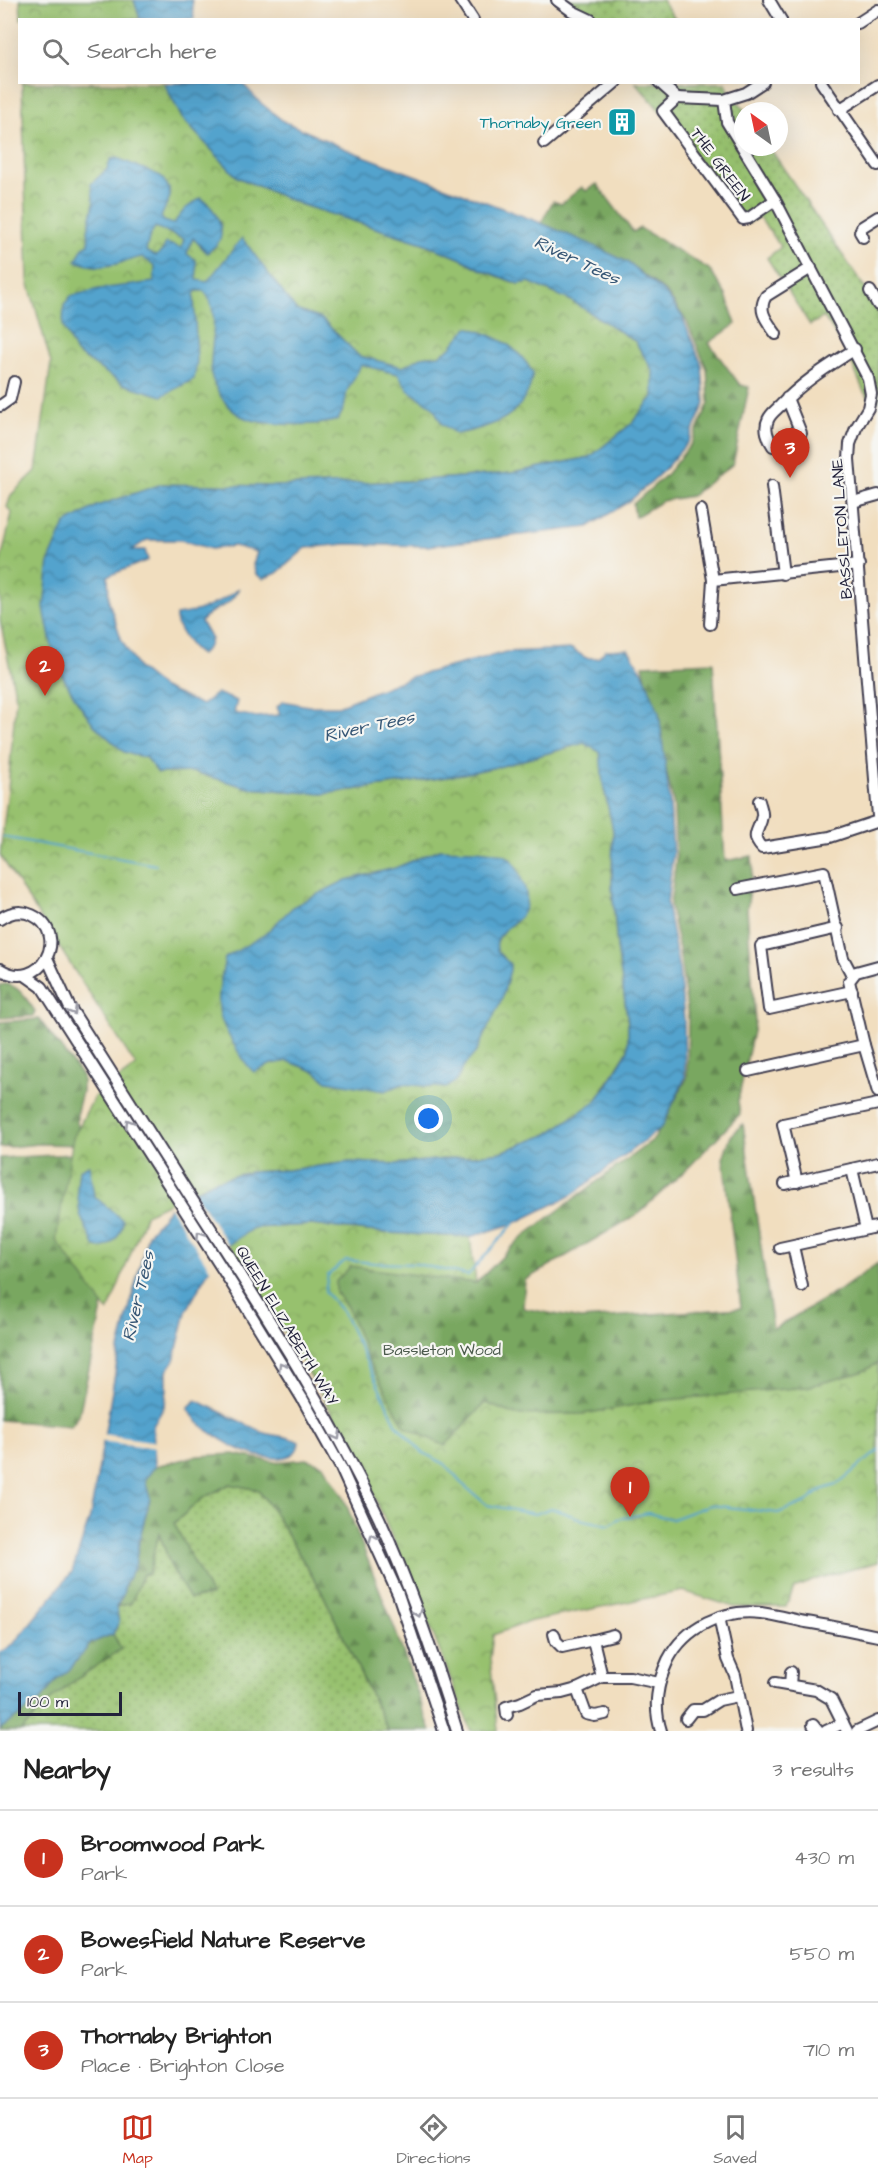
<!DOCTYPE html>
<meta charset="utf-8">
<style>
body{margin:0;font-family:"Architects Daughter",sans-serif;background:#f6f6f6;color:#222}
.compass{position:absolute;left:734px;top:102px;width:54px;height:54px;border-radius:50%;background:#fff;box-shadow:0 6px 24px #0002;rotate:327deg}
.scale{position:absolute;left:18px;bottom:15px;width:104px;box-sizing:border-box;padding-left:6px;border:3px solid #22223b;border-top:0;font-size:16px;line-height:21px;white-space:nowrap;color:#22223b;-webkit-text-stroke:4px #f6f6f2;paint-order:stroke}
.you{position:absolute;left:429px;top:1119px;width:21px;height:21px;margin:-15px;border:4px solid #fff;border-radius:50%;background:#1a73e8;box-shadow:0 0 0 9px #1a73e833}
.badge{display:grid;place-items:center;width:39px;height:39px;border-radius:50%;background:#c8321e;color:#fff;font-size:20px;font-weight:700}
.pin{position:absolute;translate:-50% -50px;filter:drop-shadow(0 2px 3px #0008)}
.pin::after{content:'';position:absolute;top:32px;width:21px;height:18px;background:inherit;clip-path:polygon(0 0,100% 0,50% 100%)}
.list{margin:0;padding:0;list-style:none}
h2{display:flex;justify-content:space-between;align-items:center;height:78px;margin:0;padding:0 24px;font-size:26px}
h2 small{font-size:20px;font-weight:400;color:#767676}
.list li{display:grid;grid-template-columns:39px 1fr auto;gap:18px;align-items:center;box-sizing:border-box;height:96px;padding:0 24px;border-top:2px solid #e0e0e0}
.list b{display:block;font-size:22px;white-space:nowrap}
.list p{margin:0;font-size:20px;white-space:nowrap;color:#767676}
.list em{font-size:20px;font-style:normal;color:#767676}
.icon{flex:none;width:33px;height:33px;fill:none;stroke:currentColor;stroke-width:2;stroke-linecap:round;stroke-linejoin:round}
.map{position:relative;flex:none;width:878px;height:1731px;overflow:hidden}
.search{position:absolute;background:#fff;box-shadow:0 6px 24px #0002;left:18px;right:18px;top:18px;height:66px;display:flex;align-items:center;gap:15px;box-sizing:border-box;padding:0 21px;border-radius:0px;color:#767676;font-size:22px}
.sheet{height:366px;background:#fff}
nav{display:flex;justify-content:space-around;align-items:center;box-sizing:border-box;height:84px;border-top:2px solid #e0e0e0;background:#fff;font-size:16px;color:#767676}
nav a{display:grid;justify-items:center;gap:3px}
nav .on{color:#c8321e}
.map>svg:first-child{display:block}
</style>
<div class="map">
<svg width="878" height="1731" viewBox="0 0 878 1731">
<defs>
<pattern id="grass-dots" width="8" height="8" patternUnits="userSpaceOnUse" patternTransform="scale(1.5)"><rect width="8" height="8" fill="#97c16e"/><path d="M2 2h.1M6 6h.1" fill="none" stroke="#7b9c5c" stroke-width="1.8" stroke-linecap="round"/></pattern>
<pattern id="forest-firs" width="22" height="20" patternUnits="userSpaceOnUse" patternTransform="scale(1.5)"><rect width="22" height="20" fill="#79a761"/><path d="M5 1l3.5 6h-7zM16 11l3.5 6h-7z" fill="#638851"/></pattern>
<pattern id="park-crowns" width="20" height="18" patternUnits="userSpaceOnUse" patternTransform="scale(1.5)"><rect width="20" height="18" fill="#97c16e"/><path d="M2 6a3 3 0 1 1 6 0M12 15a3 3 0 1 1 6 0" fill="none" stroke="#7b9c5c"/></pattern>
<pattern id="water-waves" width="16" height="10" patternUnits="userSpaceOnUse" patternTransform="scale(1.5)"><rect width="16" height="10" fill="#53a3cd"/><path d="M0 5q4-4 8 0t8 0" fill="none" stroke="#4484a8"/></pattern>
</defs>
<rect width="100%" height="100%" fill="#f6f6f2"/>
<filter id="ink" filterUnits="userSpaceOnUse"><feTurbulence type="fractalNoise" baseFrequency=".0167" numOctaves="2"/><feDisplacementMap in="SourceGraphic" scale="12" xChannelSelector="R" yChannelSelector="G"/><feConvolveMatrix kernelMatrix="1 2 1 2 8 2 1 2 1" color-interpolation-filters="sRGB"/></filter>
<filter id="wash" filterUnits="userSpaceOnUse"><feTurbulence type="fractalNoise" baseFrequency=".008" numOctaves="4" result="noise"/><feDisplacementMap in="SourceGraphic" scale="24" xChannelSelector="R" yChannelSelector="G"/><feGaussianBlur stdDeviation="1.35" result="paint"/><feColorMatrix in="noise" values="0 0 0 0 0 0 0 0 0 0 0 0 0 0 0 0 0 1.4 0 .05"/><feComposite in="paint" operator="in"/></filter>
<g filter="url(#wash)">
<rect width="100%" height="100%" fill="#f1debf"/>
<g fill="url(#grass-dots)" stroke="#5c7254" stroke-width="1.5">
<path d="M557 0H662L675 19H574Z"/>
<path d="M636 83H726L729 91 745 111H743V147H769L878 307V401L874 403 864 392 847 352 824 317 810 325 767 258 781 247 759 217 747 224 662 113Z"/>
<path d="M230 1484 258 1490 272 1509 323 1594 388 1731H21L54 1697 74 1681 121 1649 113 1634 119 1622 116 1607 131 1603 143 1574H149L159 1532 171 1567 174 1523 203 1498Z"/>
</g>
<g fill="url(#forest-firs)" stroke="#4e644e" stroke-width="1.5">
<path d="M597 184 633 232 640 228 709 269 726 295 736 324 709 343 740 385 749 387 733 464 691 496 662 501 635 517 633 504 666 475 691 444 709 403 707 369 687 322 667 293 627 262 541 223 553 201 561 204 582 187 586 191Z"/>
<path d="M713 662 725 861 752 856 753 869 747 909 755 1022 738 1101 740 1114 690 1166 638 1214 525 1280 523 1308 580 1319 741 1308 723 1157 731 1136 743 1124 773 1329 843 1288 878 1263V1363L862 1372 807 1387 657 1401 584 1414 515 1415 485 1403 445 1446 405 1427 368 1360 347 1307 336 1293V1281L351 1266 476 1283 520 1239 654 1139 687 1078 688 1017 679 949 670 905 676 860 674 806 643 665Z"/>
<path d="M5 984C19 985 27 1000 35 1011L33 1016 0 1018V985Z"/>
<path d="M39 1019 82 1076V1092L77 1111V1122L84 1145 39 1144 0 1148V1022Z"/>
<path d="M91 1153 112 1263 79 1415 71 1426 0 1420V1158Z"/>
<path d="M234 1454 275 1462 307 1459 324 1465 343 1496 396 1632 431 1731H388L323 1594 272 1509 258 1490 230 1484 203 1498 174 1523 211 1595 190 1599 171 1567 159 1533 149 1574H143L131 1603 116 1607 123 1595 125 1584 135 1566 139 1541 150 1498 145 1480 155 1466 198 1456Z"/>
<path d="M113 1634 121 1649 74 1681 54 1697 21 1731H0V1729L41 1700 57 1679 69 1670 91 1643Z"/>
</g>
<g fill="url(#park-crowns)" stroke="#5c7254" stroke-width="1.5">
<path d="M20 0H134L140 19H21Z"/>
<path d="M22 83H164L182 118 237 177 299 204 423 243 464 260 482 270 518 284 529 282 572 301 635 341 653 371 654 397 631 424 590 457 512 473 411 481 275 486 97 506 94 725 124 752 146 758 158 773 194 772 249 788 323 794 447 777 502 766 584 743 601 752 603 784 613 830 612 885 617 947 628 1022V1050L596 1101 546 1135 501 1152 465 1157 395 1164 350 1162 288 1170 250 1172 214 1181 146 1214 108 1312 56 1240 73 1138 94 1097 136 1066 0 855 8 789 16 698 0 620V564L12 513 7 507 11 495 36 471 51 363 28 281Z"/>
<path d="M311 1225 387 1233 470 1237 476 1283 351 1266 336 1281V1293L347 1307 368 1360 405 1427 445 1446 485 1403 515 1415 584 1414 657 1401 807 1387 862 1372 878 1363V1562L820 1578 794 1588 786 1607H734L683 1591 531 1621 493 1635 490 1659 498 1731H471L431 1629 364 1472 323 1397 269 1306 228 1245 253 1228Z"/>
</g>
<g fill="url(#water-waves)" stroke="#3a6284" stroke-width="1.5" fill-rule="evenodd">
<path d="M134 0H192L194 19H140Z"/>
<path d="M164 83H242L261 103 283 121 348 150 536 221 590 244 627 262 666 294 682 316 702 365 705 403 688 442 663 471 630 501 588 527 427 546 346 544 306 548 277 573 263 579 256 574 253 565 257 552 234 546 211 549 181 540H147L132 550H145L148 560 108 576 109 602 122 641 138 668 163 688 202 705 217 693 237 701 234 713 256 717 280 715 277 707 283 701 308 706H338L411 677 506 652 572 649 586 658H598L606 650 628 649 643 672 659 713 670 804 673 854 667 904 679 970 684 1019 685 1078 662 1127 572 1195 515 1223 470 1237 387 1233 311 1225 253 1228 228 1245 206 1275 186 1312 174 1361 167 1371V1390L165 1405 153 1426 155 1466 145 1480 150 1498 139 1541 135 1566 125 1584 123 1595 116 1607 119 1622 113 1634 91 1643 69 1670 57 1679 41 1700 0 1729V1653L15 1642 72 1572 90 1517 120 1345 148 1234 174 1203 214 1181 250 1172 288 1170 350 1162 395 1164 465 1157 501 1152 546 1135 596 1101 611 1079 628 1050V1022L617 947 612 885 613 830 603 784 600 752 584 743 502 766 447 777 323 794 249 788 194 772 158 773 146 758 124 752 94 725 77 701 55 663 44 608 49 561 65 524 97 506 162 484 275 486 411 481 512 473 590 457 631 424 653 397V371L635 341 572 301 529 282 519 284 482 270 464 260 423 243 299 204 237 177 182 118Z"/>
<path d="M117 158 161 176 169 188 170 197 161 217 164 221 173 224 185 209 201 198C212 205 225 225 220 239 218 245 212 249 207 253L193 238 187 254 196 260 197 280 207 282 242 238 296 310 322 319 359 356 403 367 421 357 439 355 450 348 468 327C498 337 517 345 533 373 527 416 493 427 456 434L442 424 433 407 408 390 398 374 361 365 347 391 344 408 338 420C317 426 290 425 269 423 248 421 234 416 222 398 217 390 212 382 211 373 209 348 222 312 204 291H196L194 295 197 361 194 379 162 396 123 384 76 353 63 326 64 305 71 296 99 289 154 282 155 266 142 257C115 263 104 272 76 261L83 247 89 244 88 230 94 203 91 184 107 169 111 159ZM155 227 184 239 181 248 166 243 162 251 156 256 146 251 149 238Z"/>
<path d="M239 588C227 612 211 606 201 622L211 639 209 646 201 655C191 649 174 626 176 615 199 612 221 603 239 588Z"/>
<path d="M440 849C457 850 494 848 508 857 516 863 519 872 522 881 526 888 528 900 525 908 521 923 501 926 497 942 494 953 504 957 510 964V970L502 999 476 1052 464 1066 457 1080 446 1088 402 1084 385 1091 327 1081 316 1072 288 1061 272 1064 254 1072C244 1064 223 1028 220 1015 216 998 222 975 225 958L264 935 294 906 346 880 395 868Z"/>
<path d="M89 1165 94 1196 123 1220C122 1234 110 1251 95 1247L80 1215 77 1187 79 1170Z"/>
<path d="M196 1400 262 1432C275 1437 287 1435 299 1442 297 1468 254 1456 239 1449 229 1445 219 1438 210 1432 201 1427 193 1417 188 1408Z"/>
</g>
<g fill="#f1debf">
<path d="M192 1189 230 1248 212 1272 168 1204 172 1200Z"/>
<path d="M101 1434 157 1442V1448L99 1441Z"/>
</g>
<g fill="none" stroke-linecap="round" stroke-linejoin="round">
<g stroke="#53a3cd" stroke-width="2">
<path d="M3 837 156 865"/>
<path d="M515 1222 468 1275 416 1264 374 1263 346 1260 328 1275 325 1292 342 1311 397 1425 422 1452 445 1464 460 1482 487 1505 535 1514 551 1508 584 1520 610 1525 618 1519 648 1513 672 1519 710 1505 778 1513 806 1502 821 1490 836 1485 878 1451"/>
</g>
</g>
</g>
<g filter="url(#ink)">
<g fill="none" stroke-linecap="round" stroke-linejoin="round">
<g stroke="#413e4f" stroke-width="14">
<g id="minor">
<path d="M460 0 473 20"/>
<path d="M557 0 572 11 591 20"/>
<path d="M769 0 781 20"/>
<path d="M858 23 878 10"/>
<path d="M659 82 677 98"/>
<path d="M821 82 878 165"/>
<path d="M677 98 663 111 743 219 749 218 775 200"/>
<path d="M677 98 724 100 746 93 763 82"/>
<path d="M724 100 727 122 775 200 868 378 871 394 868 408 856 428 850 444 849 459 878 816"/>
<path d="M839 110 878 85"/>
<path d="M544 143 616 82"/>
<path d="M863 237 860 232 862 227 878 217"/>
<path d="M870 291 878 305"/>
<path d="M776 334C767 321 757 311 766 296L811 268"/>
<path d="M787 398 801 433C796 441 783 447 773 446 768 439 764 428 768 420 770 414 776 410 780 406 802 382 829 366 855 349"/>
<path d="M0 406 10 399 14 382"/>
<path d="M772 486 783 574"/>
<path d="M853 502 878 495"/>
<path d="M701 510 713 580 710 624"/>
<path d="M713 580 859 565"/>
<path d="M759 801C760 806 763 811 762 816 760 831 749 834 762 848L830 837 878 821"/>
<path d="M738 889 824 872 843 958 852 975"/>
<path d="M0 919C10 912 21 910 32 915 72 934 40 994 0 969"/>
<path d="M838 928 761 946 769 1009 852 991"/>
<path d="M47 958 69 1006C110 1071 151 1136 193 1201 260 1304 326 1407 379 1518 411 1587 435 1659 457 1731"/>
<path d="M878 966 856 972 849 981 864 1045 878 1092"/>
<path d="M25 975 42 987 232 1284 302 1398 340 1466 398 1594 444 1731"/>
<path d="M748 1071 864 1045"/>
<path d="M852 1169 866 1229"/>
<path d="M797 1182 783 1124 878 1104"/>
<path d="M785 1184 878 1163"/>
<path d="M793 1246 802 1286"/>
<path d="M780 1248 876 1227"/>
<path d="M719 1617 728 1659 735 1675 746 1731"/>
<path d="M554 1634 556 1641 562 1647 593 1640 602 1677"/>
<path d="M593 1640 613 1635"/>
<path d="M775 1683 816 1690 831 1699 847 1731"/>
<path d="M790 1685 791 1672"/>
<path d="M577 1689 586 1714 595 1716 605 1714"/>
<path d="M507 1715 506 1707 520 1703 537 1695 562 1693 577 1689 602 1677H630L659 1683"/>
<path d="M686 1719 693 1710H703L719 1700 738 1696"/>
<path d="M813 1725 818 1731"/>
<path d="M661 1731C653 1706 657 1684 668 1660 685 1627 724 1608 761 1613 776 1615 791 1619 806 1622 830 1626 854 1631 878 1636"/>
<path d="M826 1731 843 1723"/>
<path d="M857 1731 878 1721"/>
</g>
</g>
<use href="#minor" stroke="#fff" stroke-width="10"/>
</g>
<defs><path id="oneway-chevron" d="M-2-3.5L2.5 0L-2 3.5" fill="none" stroke-width="1.6" stroke-linecap="round" stroke-linejoin="round" transform="scale(1.5)"/></defs>
<g stroke="#9c9ca7">
<use href="#oneway-chevron" transform="translate(73 1011) rotate(59)"/>
<use href="#oneway-chevron" transform="translate(129 1123) rotate(-122)"/>
<use href="#oneway-chevron" transform="translate(200 1235) rotate(-123)"/>
<use href="#oneway-chevron" transform="translate(282 1366) rotate(-122)"/>
<use href="#oneway-chevron" transform="translate(337 1436) rotate(61)"/>
<use href="#oneway-chevron" transform="translate(373 1538) rotate(-114)"/>
<use href="#oneway-chevron" transform="translate(418 1613) rotate(70)"/>
</g>
</g>
<defs>
<g id="building-square" transform="scale(1.5)"><rect x="-9" y="-9" width="18" height="18" rx="4" fill="#0f9aa8" stroke="#f6f6f2"/><path d="M-4-6H4V6H1V3H-1V6H-4ZM-2.5-4.3h1.7v1.8h-1.7ZM.8-4.3h1.7v1.8H.8ZM-2.5-1h1.7V.8h-1.7ZM.8-1h1.7V.8H.8Z" fill="#fff"/></g>
</defs>
<g fill-rule="evenodd">
<use href="#building-square" x="622" y="122"/>
</g>
<g text-anchor="middle" stroke-width="4.5" stroke-linejoin="round" paint-order="stroke">
<g font-size="16" fill="#0d838f" stroke="#f6f6f2" text-anchor="end">
<text x="601" y="128">Thornaby Green</text>
</g>
<g font-size="16" fill="#22223b" stroke="#f6f6f2">
<text transform="translate(721 164) rotate(53)" y="6">THE GREEN</text>
<text transform="translate(841 529) rotate(-94)" y="6">BASSLETON LANE</text>
<text transform="translate(288 1325) rotate(59)" y="6">QUEEN ELIZABETH WAY</text>
</g>
<g font-size="16" fill="#4b5a4d" stroke="#f6f6f2">
<text x="442" y="1355">Bassleton Wood</text>
</g>
<g font-size="18" font-style="italic" fill="#365675" stroke="#f6f6f2">
<text transform="translate(577 260) rotate(25)" y="6">River Tees</text>
<text transform="translate(369 726) rotate(-12)" y="6">River Tees</text>
<text transform="translate(138 1296) rotate(-77)" y="6">River Tees</text>
</g>
</g>
</svg>
<svg class="compass" viewBox="-18 -18 36 36"><path d="M0-13l5 13h-10z" fill="#e53935"/><path d="M0 13l5-13h-10z" fill="#767676"/></svg>
<div class="scale">100 m</div>
<div class="you"></div>
<div class="pin badge" style="left:630px;top:1517px">1</div>
<div class="pin badge" style="left:45px;top:696px">2</div>
<div class="pin badge" style="left:790px;top:478px">3</div>
<div class="search"><svg class="icon" aria-label="search" viewBox="0 0 24 24"><circle cx="10" cy="10" r="6"/><path d="M15 15l6 6"/></svg>Search here</div>
</div>
<section class="sheet">
<h2>Nearby<small>3 results</small></h2>
<ul class="list">
<li><span class="badge">1</span><div><b>Broomwood Park</b><p>Park</p></div><em>430 m</em></li>
<li><span class="badge">2</span><div><b>Bowesfield Nature Reserve</b><p>Park</p></div><em>550 m</em></li>
<li><span class="badge">3</span><div><b>Thornaby Brighton</b><p>Place · Brighton Close</p></div><em>710 m</em></li>
</ul>
</section>
<nav>
<a class="on"><svg class="icon" aria-label="map" viewBox="0 0 24 24"><path d="M3 6l6-2 6 2 6-2v14l-6 2-6-2-6 2zM9 4v14M15 6v14"/></svg>Map</a>
<a><svg class="icon" aria-label="directions" viewBox="0 0 24 24"><path d="M12 3l9 9-9 9-9-9zM9 14v-3h6M13 9l2 2-2 2"/></svg>Directions</a>
<a><svg class="icon" aria-label="saved" viewBox="0 0 24 24"><path d="M7 4h10v16l-5-4-5 4z"/></svg>Saved</a>
</nav>
